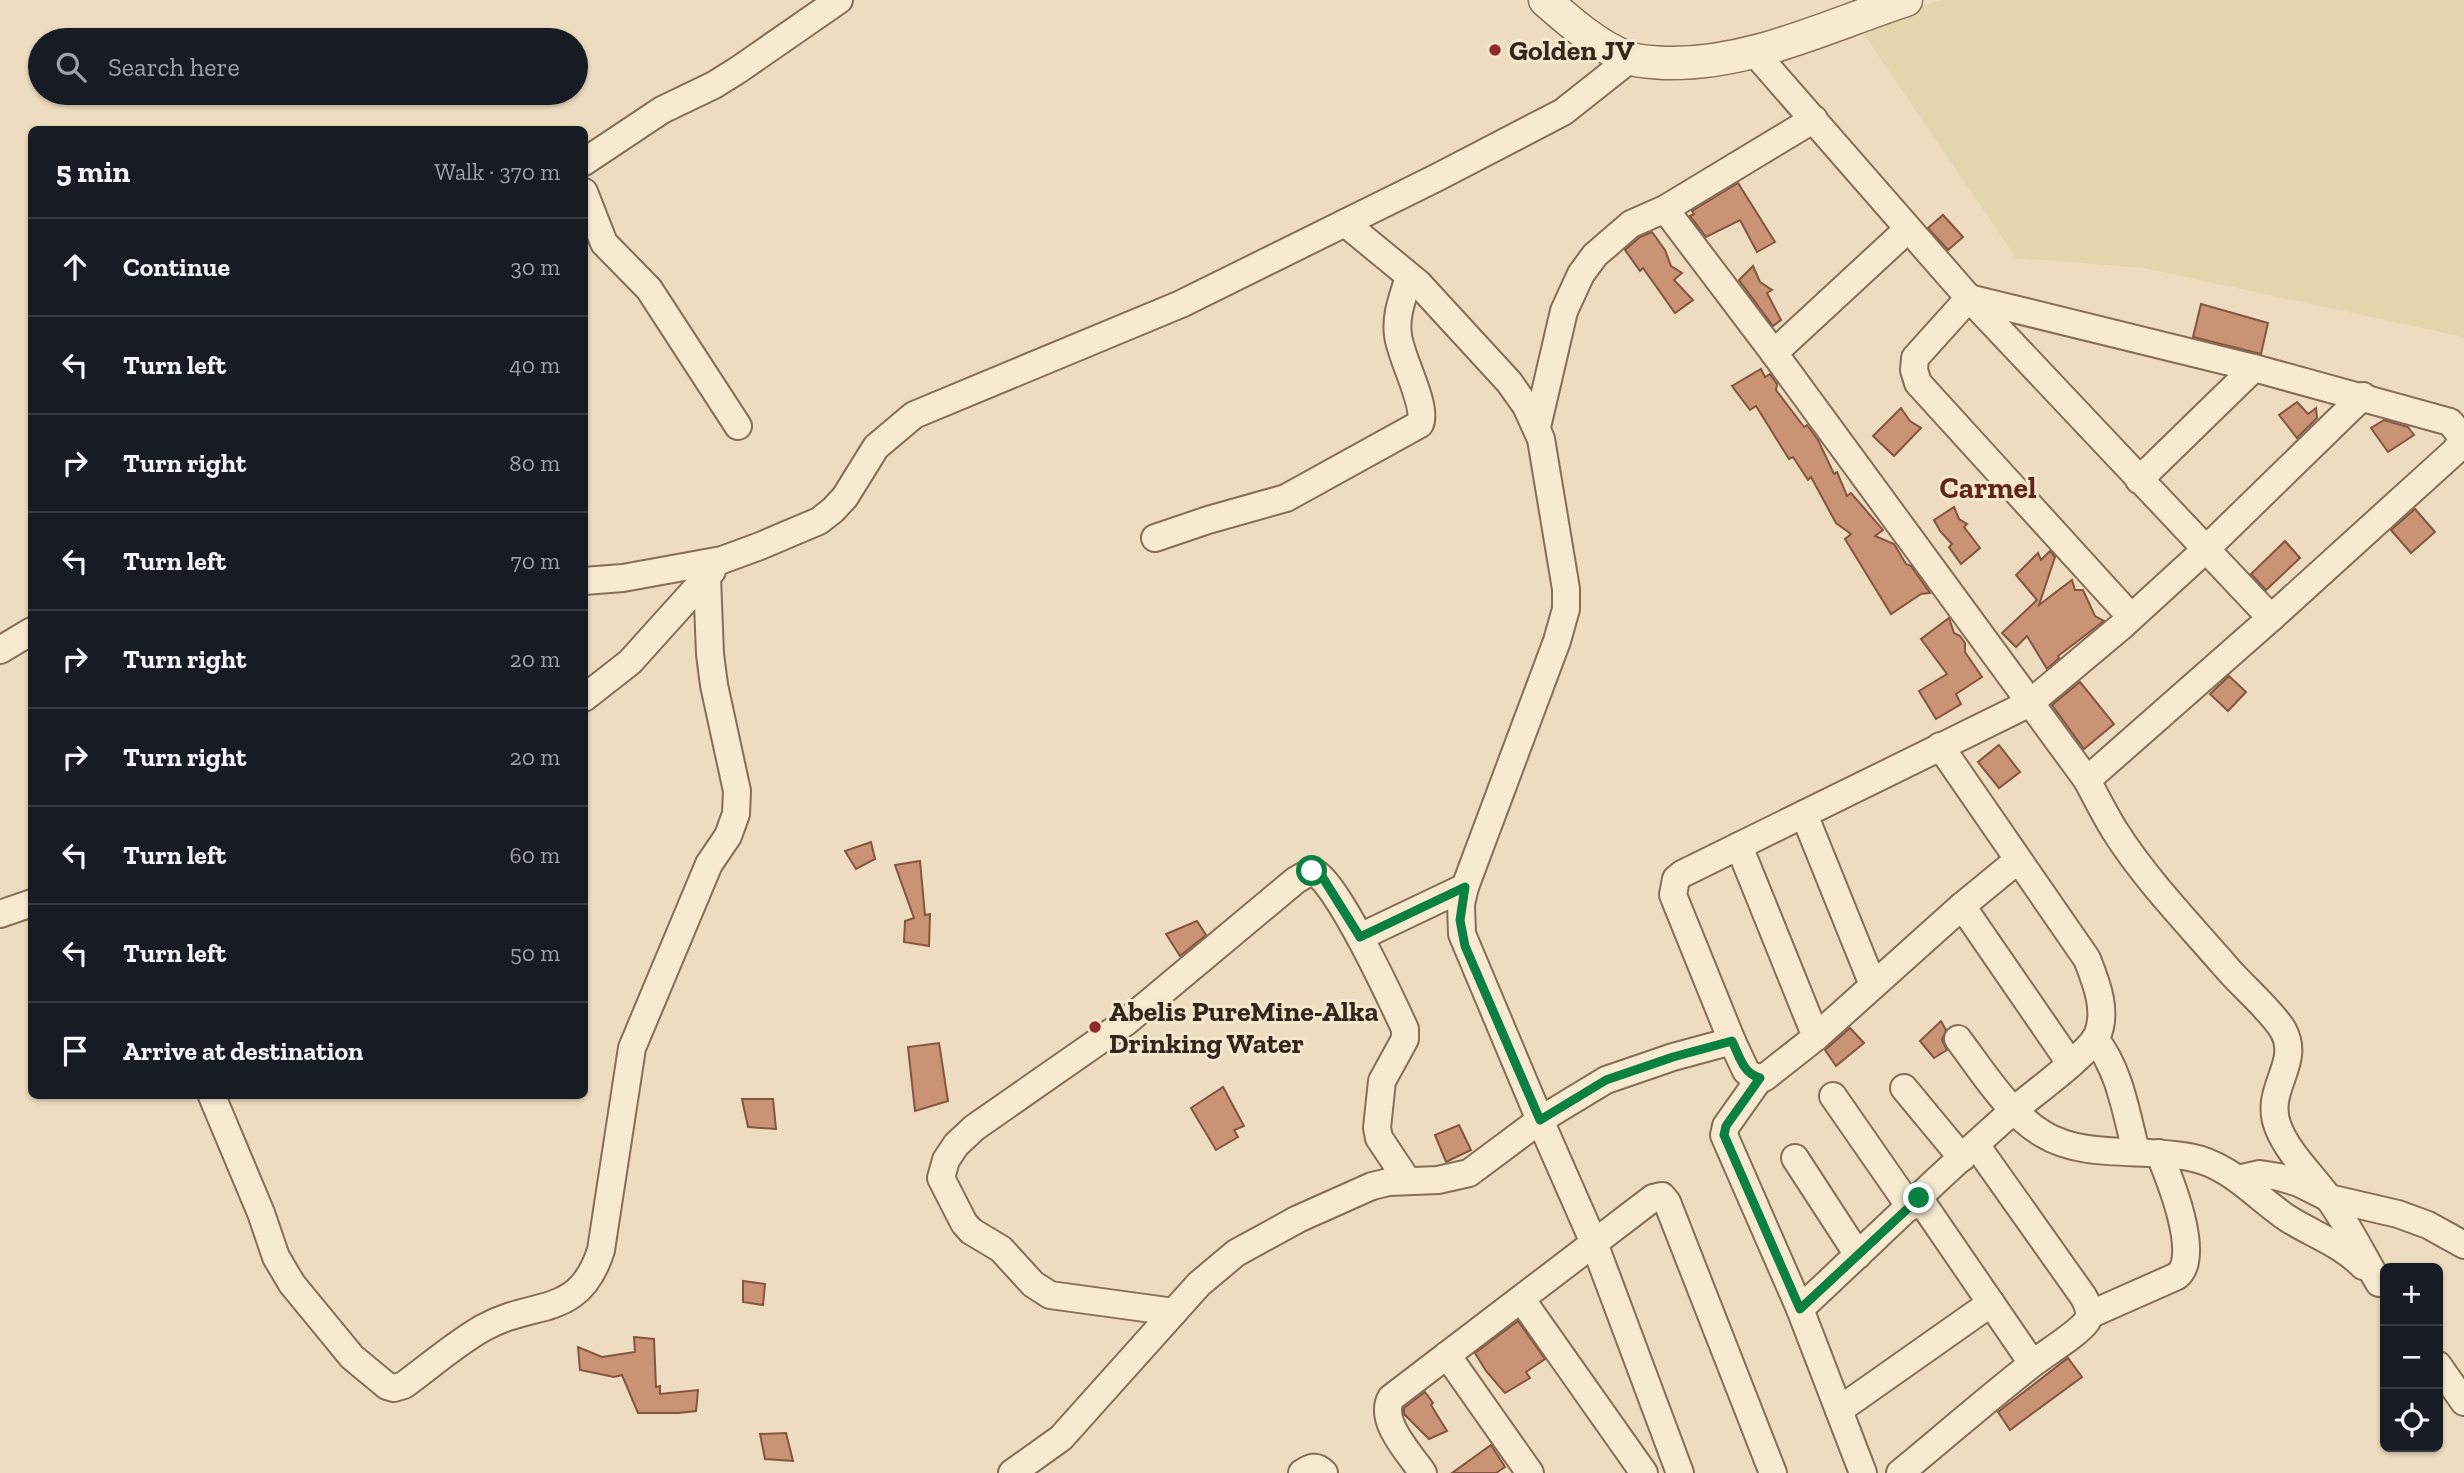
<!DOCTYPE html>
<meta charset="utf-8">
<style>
body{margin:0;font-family:"Zilla Slab",serif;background:#20242c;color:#f1f3f6}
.controls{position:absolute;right:21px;bottom:21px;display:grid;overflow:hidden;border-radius:10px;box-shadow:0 2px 5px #0004}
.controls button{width:63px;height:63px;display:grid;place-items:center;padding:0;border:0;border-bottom:2px solid #363941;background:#171b24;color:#f1f3f6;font:35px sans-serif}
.stop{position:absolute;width:21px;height:21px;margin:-16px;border:5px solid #0b8043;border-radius:50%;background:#fff}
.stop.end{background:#0b8043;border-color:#fff;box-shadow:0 2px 7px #0008}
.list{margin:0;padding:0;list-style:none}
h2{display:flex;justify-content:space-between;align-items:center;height:91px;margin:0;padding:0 28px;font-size:30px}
h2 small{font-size:23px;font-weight:400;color:#9ea1a6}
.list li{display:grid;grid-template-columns:46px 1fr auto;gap:21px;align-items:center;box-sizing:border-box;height:98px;padding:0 28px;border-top:2px solid #363941}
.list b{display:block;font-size:26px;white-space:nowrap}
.list em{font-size:23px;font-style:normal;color:#9ea1a6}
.icon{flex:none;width:38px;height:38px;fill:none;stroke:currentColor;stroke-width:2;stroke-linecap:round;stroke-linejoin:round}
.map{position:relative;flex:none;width:2464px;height:1473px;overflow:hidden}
.search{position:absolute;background:#171b24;box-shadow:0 2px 5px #0004;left:28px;top:28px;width:560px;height:77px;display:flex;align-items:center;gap:18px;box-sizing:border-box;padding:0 24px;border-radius:38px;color:#9ea1a6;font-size:26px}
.panel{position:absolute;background:#171b24;box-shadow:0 2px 5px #0004;left:28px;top:126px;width:560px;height:973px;border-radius:10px}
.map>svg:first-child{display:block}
</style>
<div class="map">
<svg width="2464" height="1473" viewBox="0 0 2464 1473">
<rect width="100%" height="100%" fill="#eddcbf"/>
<path fill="#e3d6ac" d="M1941 0H2464V337L2144 268 2016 258 1859 27Z"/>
<g fill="#cb9375" stroke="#84553e" stroke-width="2">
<path d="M1738 183 1775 242 1757 252 1740 220 1706 237 1690 216 1694 214 1692 211Z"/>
<path d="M1943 215 1963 237 1948 250 1928 228Z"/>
<path d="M1652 232 1665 250 1671 266 1682 273 1674 280 1693 300 1675 313 1643 268 1640 271 1625 250 1640 237Z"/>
<path d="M1753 266 1760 282 1772 290 1767 293 1781 320 1773 326 1739 280Z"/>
<path d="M2201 304 2268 323 2261 354 2193 337Z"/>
<path d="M1761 369 1765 377 1770 374 1777 384 1776 390 1804 427 1807 425 1818 440 1834 474 1837 472 1847 496 1851 493 1883 530 1875 536 1894 544 1906 564 1911 566 1930 593 1921 594 1891 614 1845 539 1851 534 1836 523 1811 477 1808 480 1793 457 1789 459 1756 406 1750 410 1732 386Z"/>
<path d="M2297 402 2308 414 2316 408 2317 418 2297 438 2279 415Z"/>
<path d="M1901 408 1910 421 1921 428 1894 456 1873 436Z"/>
<path d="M2384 420 2408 427 2414 435 2388 452 2371 428Z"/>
<path d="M1954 507 1959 519 1967 524 1964 527 1980 548 1961 564 1949 547 1952 544 1940 531 1934 520Z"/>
<path d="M2415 509 2435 532 2411 553 2391 530Z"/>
<path d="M2285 541 2300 558 2266 590 2251 574Z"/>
<path d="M2050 551 2055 557 2039 605 2072 580 2075 590H2083L2095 616 2104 621 2058 656 2059 658 2047 669 2027 636 2016 647 2002 633 2037 600 2016 575 2038 553 2041 560Z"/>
<path d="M1949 618 1954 633 1960 636 1965 643V652L1982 677 1956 694 1961 704 1936 719 1919 691 1947 674 1921 639Z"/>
<path d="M2229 676 2246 692 2228 711 2210 694Z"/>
<path d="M2080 682 2114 724 2084 749 2052 705Z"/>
<path d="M1999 745 2020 772 1999 788 1978 762Z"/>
<path d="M871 842 875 859 856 869 845 851Z"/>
<path d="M920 861 925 915 930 914 929 946 904 942 905 921 914 918 895 865Z"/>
<path d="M1197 921 1206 935 1180 956 1166 934Z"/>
<path d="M1941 1021 1946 1030 1942 1040 1947 1050 1934 1058 1920 1041Z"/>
<path d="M1850 1028 1864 1043 1836 1066 1825 1050Z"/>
<path d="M939 1043 948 1101 915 1111 908 1047Z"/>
<path d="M1223 1087 1244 1126 1234 1130 1238 1137 1216 1150 1191 1108Z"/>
<path d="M742 1099H773L776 1129 748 1127Z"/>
<path d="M1459 1125 1471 1150 1446 1162 1435 1135Z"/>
<path d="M743 1281 765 1284 763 1305 743 1302Z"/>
<path d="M1518 1321 1545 1359 1526 1372 1530 1378 1505 1393 1486 1371 1475 1353Z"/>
<path d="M634 1337 654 1339 656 1387 660 1386V1394L698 1390 696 1411 678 1413H638L622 1375 614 1377 580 1370 578 1347 602 1357 635 1352Z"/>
<path d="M2068 1358 2082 1377 2010 1430 1998 1412Z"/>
<path d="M1425 1392 1433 1403 1431 1405 1447 1431 1429 1439 1404 1414V1408Z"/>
<path d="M786 1433 793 1461 765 1459 760 1434Z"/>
<path d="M1491 1445 1505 1467 1496 1473H1452Z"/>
</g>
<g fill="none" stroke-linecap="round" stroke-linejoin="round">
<g stroke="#856d57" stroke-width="30">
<g id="minor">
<path d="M1755 53 1969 298 2271 618"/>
<path d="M584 162 662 110 714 85 738 70 839 0"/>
<path d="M584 192 604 243 649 289 738 426"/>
<path d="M1665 209 1774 353 2087 780C2096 797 2105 815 2115 831 2146 880 2188 923 2226 967 2242 986 2271 1010 2283 1030 2302 1064 2263 1089 2278 1127 2288 1153 2311 1174 2327 1196 2347 1223 2362 1254 2379 1283"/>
<path d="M1345 223 1418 283 1509 382 1526 406 1541 439 1566 589V609L1557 641 1465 887 1461 904 1462 934 1540 1120 1594 1243 1680 1473"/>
<path d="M1774 353 1908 229"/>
<path d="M1537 427 1564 311 1581 274 1595 255 1631 224 1665 209 1814 119"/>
<path d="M2139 480 2254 368"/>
<path d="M1155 538 1208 520 1286 498 1420 424C1428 406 1400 357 1398 335 1395 314 1404 295 1409 276"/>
<path d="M584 581 623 578 722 560 760 546 819 521 833 510 845 497 876 447 914 415 1181 304 1436 178 1563 112 1630 59"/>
<path d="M0 650 32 631"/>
<path d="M584 698 630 662 712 571"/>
<path d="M2087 780 2271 618 2454 452 2461 443V436L2450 422 2254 368 1969 298 1915 358 1914 370 1918 383 2131 617"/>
<path d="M1804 814 1873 985"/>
<path d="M1739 846 1816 1037"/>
<path d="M2018 860 1962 906 1816 1037 1764 1078 1752 1076 1746 1071 1732 1041 1673 895 1676 879 1682 874 2030 703 2123 625 2205 550 2363 396"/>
<path d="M1962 906 2070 1063"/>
<path d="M0 914 32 903"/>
<path d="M1360 937 1465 887"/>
<path d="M1958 1039C1983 1072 2007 1112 2043 1134 2083 1159 2143 1148 2189 1157 2229 1164 2255 1196 2287 1218 2312 1234 2342 1244 2363 1266"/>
<path d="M2095 1039C2120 1070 2126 1113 2136 1151"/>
<path d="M1760 1078 1726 1126 1724 1135 1800 1309 1863 1473"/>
<path d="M1904 1088 1962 1158"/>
<path d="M212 1096 261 1213 276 1257 292 1284 352 1357 387 1386 394 1388 404 1385C430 1366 455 1344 483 1328 534 1299 579 1320 601 1250L632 1048 709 864 728 836 736 814 737 791 714 685 710 654 707 577"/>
<path d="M1833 1096 1910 1207"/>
<path d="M1795 1158 1858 1255"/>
<path d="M2238 1179 2260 1174 2279 1177 2299 1183 2329 1198 2398 1214 2428 1225 2464 1245"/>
<path d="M1919 1198 2032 1363"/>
<path d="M1522 1300 1644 1473"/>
<path d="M1800 1309C1871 1243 1941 1174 2014 1110 2033 1094 2087 1055 2097 1036 2108 1011 2096 982 2087 959L1940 746"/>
<path d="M1174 1312 1050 1295 1033 1284 1001 1249 971 1231 964 1223 941 1178 946 1160 956 1145 974 1128 1126 1022 1296 880 1312 871C1335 877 1393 1003 1405 1029V1039L1382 1081 1377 1128 1379 1138 1407 1180"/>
<path d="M2089 1315 2177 1276C2202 1257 2169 1177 2159 1153"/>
<path d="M1447 1355 1530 1473"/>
<path d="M2438 1365 2464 1402"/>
<path d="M1839 1410 1991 1303"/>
<path d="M1012 1473 1061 1438 1199 1284 1236 1253 1298 1219 1372 1186 1389 1182 1438 1180 1469 1173 1540 1120 1606 1080 1673 1057 1732 1041"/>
<path d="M1302 1473C1310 1468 1316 1464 1324 1473"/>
<path d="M1423 1473C1410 1454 1378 1421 1391 1398L1653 1198 1662 1196 1667 1202 1773 1473"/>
<path d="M1900 1473C1944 1437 1987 1399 2032 1364 2046 1353 2078 1334 2087 1321 2092 1312 2087 1303 2083 1296L1976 1145"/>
</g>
</g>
<g stroke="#856d57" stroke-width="35">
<path id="tertiary" d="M1545 0C1570 22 1597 46 1628 58 1639 62 1653 62 1665 63 1750 65 1827 26 1906 0"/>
</g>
<use href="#minor" stroke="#f8ead1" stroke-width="26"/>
<use href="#tertiary" stroke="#f8ead1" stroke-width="32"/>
</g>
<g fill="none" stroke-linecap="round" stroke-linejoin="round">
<path stroke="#0b8043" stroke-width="9" d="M1312 871 1323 878 1360 937 1465 887 1460 920 1465 946 1540 1120 1606 1080 1673 1057 1732 1041C1739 1055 1743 1074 1760 1078L1726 1126 1724 1135 1800 1309 1919 1198"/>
</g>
<g fill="#942830" stroke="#f5e7ce" stroke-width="2.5">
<circle cx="1495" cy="50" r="7"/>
<circle cx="1095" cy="1027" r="7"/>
</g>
<g text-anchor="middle" stroke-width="6" stroke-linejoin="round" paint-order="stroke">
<g font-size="28" font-weight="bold" fill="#35261c" stroke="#f5e7ce" text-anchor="start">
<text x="1509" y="60">Golden JV</text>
<text x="1109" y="1021">Abelis PureMine-Alka<tspan x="1109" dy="32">Drinking Water</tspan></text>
</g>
<g font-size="30" font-weight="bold" fill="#61251c" stroke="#f5e7ce">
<text x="1988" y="498">Carmel</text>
</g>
</g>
</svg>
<div class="controls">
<button>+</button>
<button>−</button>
<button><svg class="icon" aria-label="locate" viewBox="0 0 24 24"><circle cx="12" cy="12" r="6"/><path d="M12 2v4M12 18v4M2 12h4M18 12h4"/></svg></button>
</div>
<div class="stop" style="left:1312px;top:871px"></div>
<div class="stop end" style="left:1919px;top:1198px"></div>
<div class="search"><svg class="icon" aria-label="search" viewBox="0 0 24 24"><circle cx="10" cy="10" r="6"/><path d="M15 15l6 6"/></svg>Search here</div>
<section class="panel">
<h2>5 min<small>Walk · 370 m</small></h2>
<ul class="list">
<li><svg class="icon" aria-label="ahead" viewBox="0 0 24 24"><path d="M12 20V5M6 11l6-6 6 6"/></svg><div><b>Continue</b></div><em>30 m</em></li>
<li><svg class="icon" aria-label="left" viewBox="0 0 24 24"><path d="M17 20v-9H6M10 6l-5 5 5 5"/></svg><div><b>Turn left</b></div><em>40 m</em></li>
<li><svg class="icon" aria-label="right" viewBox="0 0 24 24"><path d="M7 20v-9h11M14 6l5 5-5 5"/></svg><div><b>Turn right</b></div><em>80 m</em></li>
<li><svg class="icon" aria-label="left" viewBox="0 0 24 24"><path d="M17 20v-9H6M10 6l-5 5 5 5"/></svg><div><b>Turn left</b></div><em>70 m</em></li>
<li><svg class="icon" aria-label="right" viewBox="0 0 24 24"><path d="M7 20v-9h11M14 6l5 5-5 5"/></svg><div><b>Turn right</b></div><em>20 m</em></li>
<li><svg class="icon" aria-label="right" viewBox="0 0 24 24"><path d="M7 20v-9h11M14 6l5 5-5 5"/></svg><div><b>Turn right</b></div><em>20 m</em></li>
<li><svg class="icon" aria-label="left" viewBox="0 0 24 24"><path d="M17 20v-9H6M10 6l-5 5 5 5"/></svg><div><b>Turn left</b></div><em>60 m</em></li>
<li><svg class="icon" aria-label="left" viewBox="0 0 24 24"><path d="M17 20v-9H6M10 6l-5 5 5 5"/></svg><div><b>Turn left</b></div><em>50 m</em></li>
<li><svg class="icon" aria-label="arrive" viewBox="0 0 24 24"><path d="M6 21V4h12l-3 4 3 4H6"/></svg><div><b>Arrive at destination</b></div></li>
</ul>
</section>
</div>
